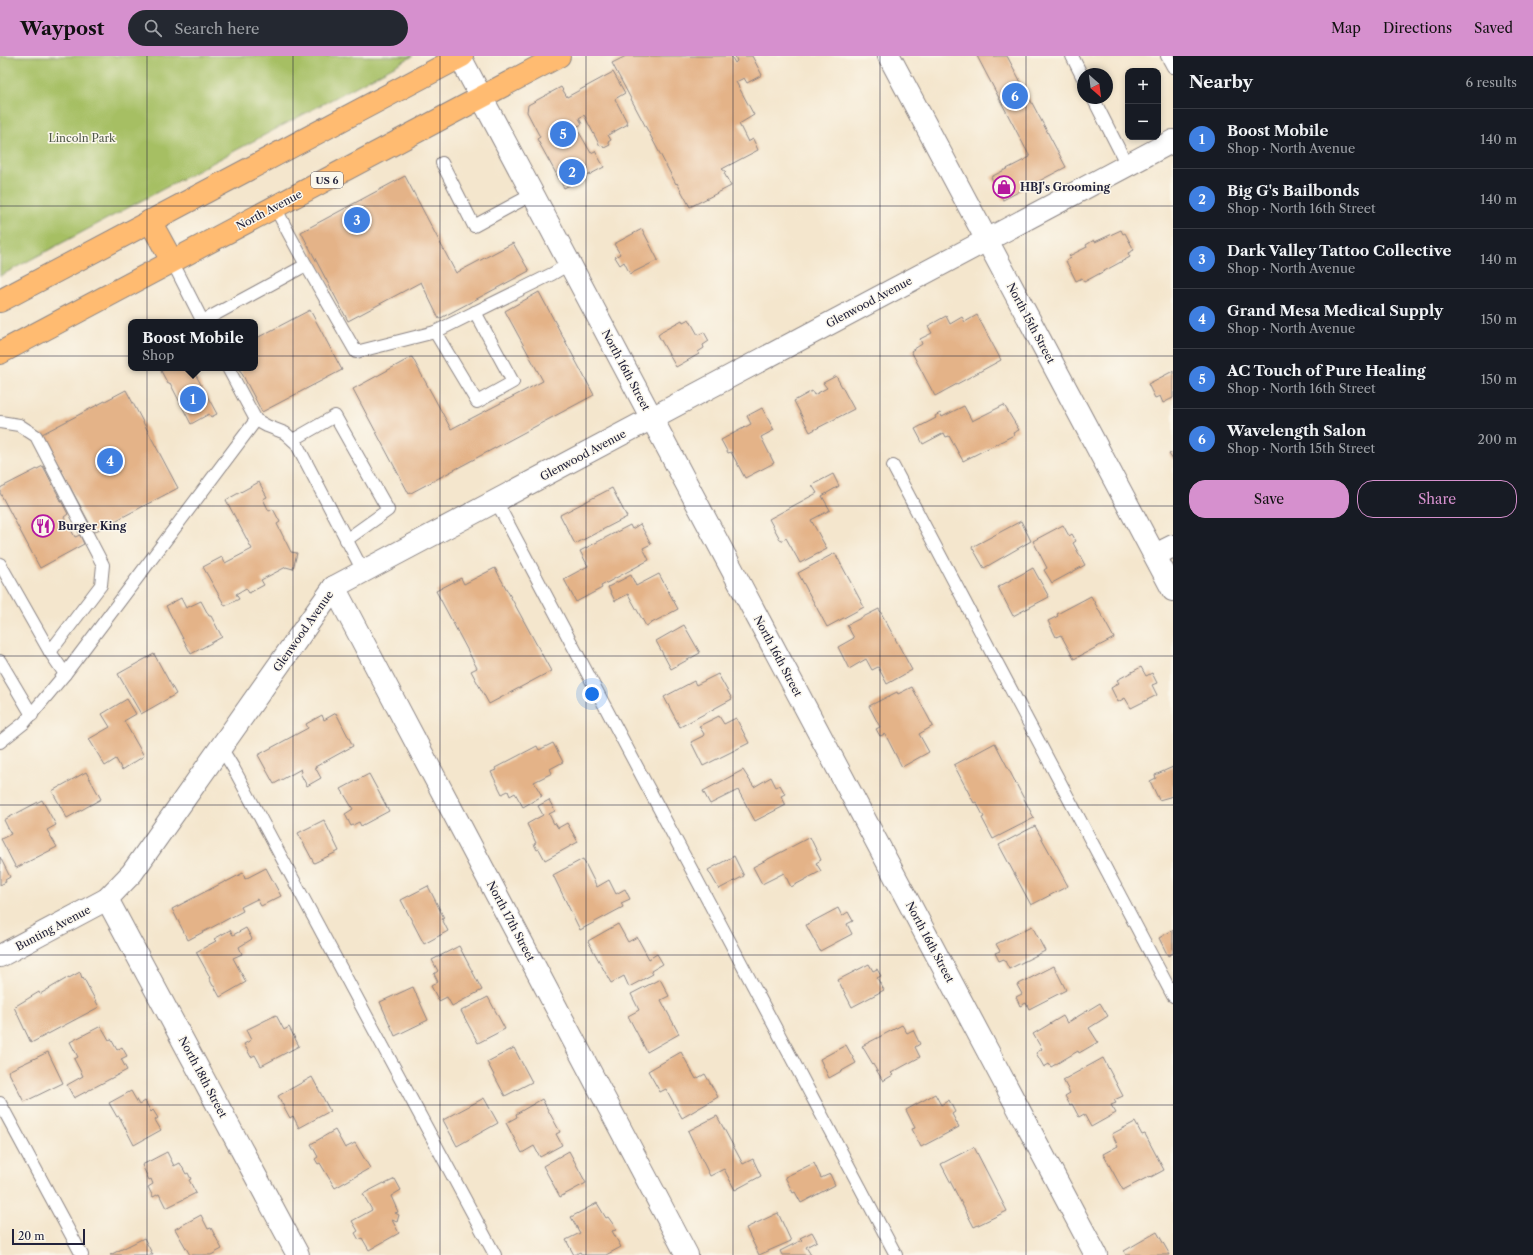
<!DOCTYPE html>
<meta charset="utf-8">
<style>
body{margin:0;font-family:"Libre Caslon Text",serif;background:#242831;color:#f1f3f6}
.controls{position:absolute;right:12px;top:12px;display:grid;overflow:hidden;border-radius:8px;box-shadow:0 2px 6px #0003}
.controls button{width:36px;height:36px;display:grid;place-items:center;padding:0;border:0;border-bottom:1px solid #363941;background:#171b24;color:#f1f3f6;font:20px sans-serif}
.compass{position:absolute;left:1077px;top:12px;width:36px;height:36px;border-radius:50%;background:#171b24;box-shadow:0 2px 6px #0003;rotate:152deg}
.scale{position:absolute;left:12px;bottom:10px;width:73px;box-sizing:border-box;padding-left:4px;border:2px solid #22223b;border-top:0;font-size:11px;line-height:14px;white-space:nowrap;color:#22223b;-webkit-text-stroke:3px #fbf7ec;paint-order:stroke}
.you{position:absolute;left:592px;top:638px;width:14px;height:14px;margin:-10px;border:3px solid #fff;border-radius:50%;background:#1a73e8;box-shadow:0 0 0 6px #1a73e833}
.badge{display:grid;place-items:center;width:26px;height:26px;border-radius:50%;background:#d690ce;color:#fff;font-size:13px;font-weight:700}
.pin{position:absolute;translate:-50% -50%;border:2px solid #fff;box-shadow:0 1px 4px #0006}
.popup{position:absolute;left:128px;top:263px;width:130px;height:52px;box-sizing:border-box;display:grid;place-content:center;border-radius:8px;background:#171b24;filter:drop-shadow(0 1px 3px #0005);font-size:13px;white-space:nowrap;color:#9ea1a6}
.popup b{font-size:15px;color:#f1f3f6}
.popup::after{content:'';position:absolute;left:50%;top:100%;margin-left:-8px;border:8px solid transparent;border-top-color:#171b24}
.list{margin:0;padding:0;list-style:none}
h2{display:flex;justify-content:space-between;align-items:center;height:52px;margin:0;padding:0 16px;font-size:17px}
h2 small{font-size:13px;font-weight:400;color:#9ea1a6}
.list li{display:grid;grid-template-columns:26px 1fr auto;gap:12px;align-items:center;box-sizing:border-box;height:60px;padding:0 16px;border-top:1px solid #363941}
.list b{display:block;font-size:15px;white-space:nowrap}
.list p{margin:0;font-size:13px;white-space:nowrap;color:#9ea1a6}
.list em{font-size:13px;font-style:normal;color:#9ea1a6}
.actions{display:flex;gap:8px;padding:12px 16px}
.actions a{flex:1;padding:9px 0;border:1px solid #d690ce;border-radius:16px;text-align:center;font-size:14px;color:#d690ce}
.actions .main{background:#d690ce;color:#111}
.icon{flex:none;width:22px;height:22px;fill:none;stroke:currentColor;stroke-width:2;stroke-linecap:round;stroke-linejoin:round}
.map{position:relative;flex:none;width:1173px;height:1199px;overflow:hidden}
header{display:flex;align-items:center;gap:24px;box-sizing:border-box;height:56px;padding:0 20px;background:#d690ce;color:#111}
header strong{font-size:19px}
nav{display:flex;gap:22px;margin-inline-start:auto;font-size:14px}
.search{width:280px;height:36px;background:#242831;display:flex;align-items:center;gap:10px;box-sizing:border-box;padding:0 14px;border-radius:22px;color:#9ea1a6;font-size:15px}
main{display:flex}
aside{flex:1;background:#171b24}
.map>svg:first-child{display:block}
</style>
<header>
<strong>Waypost</strong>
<div class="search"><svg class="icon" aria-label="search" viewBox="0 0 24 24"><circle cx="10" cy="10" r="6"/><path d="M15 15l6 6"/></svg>Search here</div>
<nav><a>Map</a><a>Directions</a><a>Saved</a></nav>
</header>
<main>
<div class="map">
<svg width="1173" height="1199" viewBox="0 0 1173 1199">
<rect width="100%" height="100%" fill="#fbf7ec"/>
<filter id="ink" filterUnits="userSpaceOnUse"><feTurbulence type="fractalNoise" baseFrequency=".025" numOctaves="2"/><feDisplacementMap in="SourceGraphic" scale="8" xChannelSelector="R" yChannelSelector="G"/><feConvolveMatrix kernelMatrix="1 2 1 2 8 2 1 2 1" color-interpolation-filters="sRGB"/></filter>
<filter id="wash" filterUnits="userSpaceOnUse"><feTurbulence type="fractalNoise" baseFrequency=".012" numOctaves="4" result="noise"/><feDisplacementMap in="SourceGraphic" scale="16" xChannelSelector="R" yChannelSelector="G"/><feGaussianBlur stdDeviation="0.9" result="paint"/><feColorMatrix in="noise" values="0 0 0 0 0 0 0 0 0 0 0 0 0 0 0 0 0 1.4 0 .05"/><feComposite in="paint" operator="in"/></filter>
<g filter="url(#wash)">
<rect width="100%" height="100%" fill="#f4e6cd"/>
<path fill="#a6bf64" stroke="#647050" d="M0 0H413L0 220Z"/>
<g id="blocks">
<g fill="#e4b388">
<path d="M626 0H731L735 7 737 5 735 0H752L762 19 747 27 744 22 736 26 754 59 739 68 748 86 753 83 758 94 722 113 726 116 724 117 731 130 690 151 677 127 676 128 612 7Z"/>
<path d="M977 0H1007L1066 111 1003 144 991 121 1030 101Z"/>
<path d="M613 16 625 37 615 43 628 68 608 79 611 84 608 86 610 89 604 92 602 89 600 90 584 59 579 62 582 68 576 71 591 97 595 95 604 111 564 132 537 83 540 81 527 56 528 49 561 31 567 41Z"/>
<path d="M405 120 456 217 513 187 529 215 439 263 421 226 348 265 301 176Z"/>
<path d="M642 173 658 204 630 218 624 206 620 209 615 201 620 198 614 188Z"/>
<path d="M1121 174 1123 178 1125 177 1134 194 1128 197 1130 201 1084 226 1082 222 1076 225 1066 205 1071 202 1069 200 1087 191 1086 189 1094 184 1095 186Z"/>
<path d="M539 236 594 339 409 438 353 333 412 301 451 373 543 325 505 255Z"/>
<path d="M310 254 342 314 262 356 239 312H255V283Z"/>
<path d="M977 259 1001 304 935 340 911 295 922 288 920 283 932 277 928 270 946 260 950 268 962 261 965 266Z"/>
<path d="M689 263 698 279 704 276 709 285 703 289 704 292 698 296 699 298 676 311 658 279 662 276V275L682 264 683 266Z"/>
<path d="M166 312H192L217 358 211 361 209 358 191 368 170 327 168 328 161 315Z"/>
<path d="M1173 315V342L1163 347 1160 340 1155 342 1148 328Z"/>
<path d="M836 320 854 353 810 376 794 345 812 335 814 339 827 332 823 327Z"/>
<path d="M126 334 178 432 94 476 42 378Z"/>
<path d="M1004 349 1019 374 1013 377 1014 379 963 405 949 380 946 381 944 377 923 388 915 373 936 362 935 360 940 357 942 361 964 350 972 365Z"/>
<path d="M762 352 774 374 761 381 774 407 745 422 731 396 728 397 721 384 751 368 747 360Z"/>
<path d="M1173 396V404L1169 398Z"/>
<path d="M43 410 68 458 64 461 75 481 80 479 84 488 40 512 0 437V432Z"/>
<path d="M833 418 839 430 822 440 830 454 811 464 827 493 800 507 786 482 781 485 769 463 817 437 812 429Z"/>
<path d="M259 426 267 441 263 443 269 455 273 453 280 466 277 468 291 496 297 497 293 513 286 511 261 524 264 529 249 537 246 532 236 538 239 543 225 550 203 511 222 501 225 507 252 493 226 444Z"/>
<path d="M612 432 627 461 575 488 560 459Z"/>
<path d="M1021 465 1031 485 984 512 972 491Z"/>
<path d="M640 468 651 488 643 492 649 504 601 530 602 532 576 546 564 523 588 510 580 495 630 469 632 473Z"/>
<path d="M1063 469 1069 480 1072 478 1076 485 1073 487 1085 509 1052 527 1044 514 1047 512 1033 485Z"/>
<path d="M835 497 864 551 827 571 798 517Z"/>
<path d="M495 512 551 615 489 648 471 615 477 612 436 535 461 522 464 528Z"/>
<path d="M1033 512 1049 541 1013 560 998 531Z"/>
<path d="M659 518 678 553 646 570 628 538 615 545 608 531 631 519 636 530Z"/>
<path d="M1091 540 1114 582 1074 603 1061 579 1056 581 1048 565 1058 560 1057 558Z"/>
<path d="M181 542 186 552 201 545 209 560H211L222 581 191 598 166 550Z"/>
<path d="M879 553 912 614 887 628 878 611 872 614 866 603 849 613 838 591 854 582 847 569Z"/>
<path d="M684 569 700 597 671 613 656 585Z"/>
<path d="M154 598 176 638 141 658 118 618Z"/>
<path d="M1141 611 1146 620 1152 617 1157 627 1152 629 1157 639 1131 652 1125 642 1118 646 1111 632 1119 627 1117 624Z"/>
<path d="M718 618 732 643 680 671 664 641 694 625 696 629Z"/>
<path d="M912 631 933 670 919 678 929 696 902 711 885 678 880 680 876 673 880 671 869 650 897 636 898 638Z"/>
<path d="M127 643 136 658 124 665 144 700 122 714 116 703 105 710 89 683 110 671 102 658Z"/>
<path d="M336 657 353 690 315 711 321 722 307 730 300 717 302 716 301 713 274 728 258 699 308 672 306 668 322 659 324 664Z"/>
<path d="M719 660 724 668 736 662 749 687 703 710 691 686 703 680 704 678 699 670Z"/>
<path d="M553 687 563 706 550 713 552 717 534 726 542 740 523 751 515 737 510 740 508 735 502 738 491 716 496 714 495 712 537 690 539 694Z"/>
<path d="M995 687 1034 762 993 783 982 762 984 761 976 746 974 747 954 709Z"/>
<path d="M1173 711V740L1159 744 1150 725 1156 722 1155 719Z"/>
<path d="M743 714 754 731 771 721 776 731 780 729 785 738 781 740 786 749 755 765 738 734 710 748 703 735Z"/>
<path d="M86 716 101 743 67 762 52 735Z"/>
<path d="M369 718 389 755 361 770 359 766 351 770 345 758 353 753 341 733Z"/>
<path d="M42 744 56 769 47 774 57 791 16 812 1 783 11 778 4 764Z"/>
<path d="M549 744 555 755 549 758 554 768 555 767 558 772 567 767 578 786 545 804 539 793 537 794 534 788 536 787 527 768 543 759 538 750Z"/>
<path d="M324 764 339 795 314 807 298 777Z"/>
<path d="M1035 770 1068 830 1031 849 999 789Z"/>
<path d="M810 781 821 804 816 807 821 815 791 831 784 817 762 828 753 811Z"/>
<path d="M734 800 744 820 719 833 708 814Z"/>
<path d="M0 801 10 821 5 824 6 826 0 829Z"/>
<path d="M583 803 597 831 609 824 616 838 625 833 630 843 621 847 623 851 580 874 553 819Z"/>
<path d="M266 812 281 840 261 850 257 843 241 851 243 855 188 884 172 853 226 825V826L243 817 245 823Z"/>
<path d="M428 830 444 862 442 863 448 875 424 888 401 844Z"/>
<path d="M838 852 842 860 848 856 853 865 847 868 852 878 820 895 806 869Z"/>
<path d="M618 868 628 886 637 881 649 903 657 898 663 908 651 915 653 918 629 931 624 920 611 927 588 885Z"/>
<path d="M1032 870 1045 895 1009 913 1004 903 999 905 995 897 1000 895 996 888Z"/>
<path d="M246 872 252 883 239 891 242 898 233 902 246 926 220 941 214 930H213L209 922 210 921 196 896 216 885 214 883 230 874 233 879Z"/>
<path d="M1173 874V897L1168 900 1159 882Z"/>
<path d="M459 890 482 934 452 950 447 941 439 945 431 930 438 926 434 918 438 915 432 904Z"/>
<path d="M869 908 873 915 877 913 881 920 877 922 884 934 852 951 838 924Z"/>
<path d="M1054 910 1066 934 1029 953 1026 947 1020 950 1016 941 1022 938 1017 929Z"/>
<path d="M80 916 82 922 83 921 99 951 31 987 14 951 39 936 40 938 69 921V922Z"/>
<path d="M660 923 669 940 661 944 679 978 647 996 628 960 639 954 631 938Z"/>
<path d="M413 931 428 964 395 980 380 946Z"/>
<path d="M488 941 505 973 478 987 461 955Z"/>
<path d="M1100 947 1108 960 1089 972 1098 986 1079 997 1078 995 1051 1011 1049 1008 1044 1011 1036 997 1042 993 1033 978 1063 960 1067 967Z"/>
<path d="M276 959 284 974 289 971 299 990 261 1010 255 999 251 1001 244 988 251 984 246 974Z"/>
<path d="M902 969 907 977 913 974 920 988 915 991 920 1001 891 1017 893 1019 883 1025 862 990Z"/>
<path d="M101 970 109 984 111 983 117 994 122 991 127 1000 121 1003 127 1014 74 1042 67 1029 83 1020 74 1003 78 1001 70 986Z"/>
<path d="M846 989 856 1007 829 1022 820 1003Z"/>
<path d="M514 992 532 1026 505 1040 487 1006Z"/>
<path d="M48 996 63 1027 24 1046 8 1015Z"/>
<path d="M681 996 696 1023 705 1018 718 1041 682 1062 666 1033 660 1036 648 1015Z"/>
<path d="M1103 1002 1123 1040 1114 1044 1116 1047 1111 1049 1116 1057 1091 1071 1084 1058 1079 1061 1072 1048 1070 1049 1065 1040 1070 1037 1063 1024Z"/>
<path d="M312 1021 330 1055 299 1072 293 1060 290 1062 278 1040Z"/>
<path d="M131 1035 139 1049 145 1045 151 1056 153 1054 158 1062 155 1064 161 1074 134 1089 119 1060 117 1061 109 1047Z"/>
<path d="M935 1038 941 1049 949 1044 955 1056 952 1058 959 1071 921 1091 912 1073 915 1072 906 1054Z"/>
<path d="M484 1042 498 1067 457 1090 443 1064Z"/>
<path d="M542 1043 560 1076 556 1078 562 1089 540 1101 534 1090 522 1097 506 1067 517 1061 516 1058Z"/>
<path d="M717 1060 743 1108 753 1103 761 1120 735 1134 724 1113 710 1120 688 1075Z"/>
<path d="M1135 1066 1142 1079 1145 1078 1164 1114 1151 1121 1150 1120 1123 1134 1103 1098 1118 1090 1112 1078Z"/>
<path d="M335 1074 345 1092 355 1087 370 1112 335 1132 320 1107 318 1108 315 1103 318 1101 311 1088Z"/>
<path d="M974 1091 1007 1155 974 1171 941 1108Z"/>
<path d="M569 1095 586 1127 560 1141 543 1110Z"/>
<path d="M167 1096 174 1110 180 1107 186 1118 188 1117 191 1123 189 1124 196 1137 166 1152 159 1138 153 1141 148 1131 153 1128 151 1123 149 1124 142 1109Z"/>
<path d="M814 1107 821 1122 830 1118 835 1129 801 1147 795 1136 793 1137 785 1121Z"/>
<path d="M395 1123 401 1134 391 1140 398 1156 395 1157 399 1159 397 1166 392 1164 399 1177 369 1194 362 1182 359 1184 355 1177 358 1175 352 1165 372 1154 363 1138 384 1127 385 1128Z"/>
<path d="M597 1147 606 1162 608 1161 613 1168 616 1174 612 1175 621 1191 606 1199H582L580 1196 574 1199 566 1184 580 1177 571 1161Z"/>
<path d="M778 1157 791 1185 759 1199 746 1172Z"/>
<path d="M201 1159 208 1173 211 1172 222 1193 211 1199H190L175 1173Z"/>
<path d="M812 1176 817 1185 806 1191 811 1199H782L780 1195 802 1184 800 1182Z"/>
<path d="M1157 1176 1170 1199H1126L1124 1195Z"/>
<path d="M144 1182 153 1199H110Z"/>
</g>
</g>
</g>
<g filter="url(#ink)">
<use href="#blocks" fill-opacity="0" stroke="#8b8484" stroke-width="1"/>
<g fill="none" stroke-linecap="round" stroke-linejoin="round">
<g stroke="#8b8484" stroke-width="14">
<g id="service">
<path d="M1072 0 1083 22"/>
<path d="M1167 0 1173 11"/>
<path d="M1093 42 1127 109"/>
<path d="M442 107 474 170 533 138"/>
<path d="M172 205 203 266"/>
<path d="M306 209 356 296 435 276 552 218 569 208"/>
<path d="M203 265 306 209 288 176 275 151"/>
<path d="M435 276 477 346 513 326 475 256"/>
<path d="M228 312 256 364 267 370 285 377 296 387 363 515"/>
<path d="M0 366 19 369 36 380 103 509 101 529 50 596"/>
<path d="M293 384 335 360 388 454 346 484"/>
<path d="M893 410 1173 940"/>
<path d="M496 445 896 1199"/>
<path d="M0 508 50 596 65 618"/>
<path d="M0 605 32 659"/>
<path d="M0 686 24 667 65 618 256 364"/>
<path d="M220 690 234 713 495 1199"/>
<path d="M0 1047 82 1199"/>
</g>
</g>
<g stroke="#8b8484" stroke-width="24">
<g id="minor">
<path d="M460 1 1096 1199"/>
<path d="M1155 499 1173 490"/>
<path d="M334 531 687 1199"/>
<path d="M107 843 298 1199"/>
<path d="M0 900 107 843 132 817 334 531 1173 85"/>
</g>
</g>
<g stroke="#8b8484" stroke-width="24">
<path id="tertiary" d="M889 0 1173 534"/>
</g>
<g stroke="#8b8484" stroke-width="24">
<g id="primary">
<path d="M150 165 172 205"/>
<path d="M0 245 462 0"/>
<path d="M0 297 559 0"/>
</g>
</g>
<use href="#service" stroke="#fff" stroke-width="12"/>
<use href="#minor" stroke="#fff" stroke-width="22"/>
<use href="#tertiary" stroke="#fff" stroke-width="22"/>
<use href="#primary" stroke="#ffbb71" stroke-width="22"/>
</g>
</g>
<path fill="none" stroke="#22223b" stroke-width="1" stroke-opacity="0.55" d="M147 0V1199M293 0V1199M440 0V1199M586 0V1199M733 0V1199M880 0V1199M1026 0V1199M0 150H1173M0 300H1173M0 450H1173M0 600H1173M0 749H1173M0 899H1173M0 1049H1173"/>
<defs>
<g id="shop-ring" transform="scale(1.15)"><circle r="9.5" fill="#fbf7ec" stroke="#b5179e" stroke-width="1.5"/><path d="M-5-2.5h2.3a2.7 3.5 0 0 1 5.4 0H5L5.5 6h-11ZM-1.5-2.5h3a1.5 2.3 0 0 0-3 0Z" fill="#b5179e"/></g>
<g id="restaurant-ring" transform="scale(1.15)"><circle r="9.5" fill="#fbf7ec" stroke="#b5179e" stroke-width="1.5"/><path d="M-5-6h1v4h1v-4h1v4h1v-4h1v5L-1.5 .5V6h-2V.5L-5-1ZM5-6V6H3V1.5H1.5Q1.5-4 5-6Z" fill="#b5179e"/></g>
</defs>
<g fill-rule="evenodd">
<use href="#shop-ring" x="1004" y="131"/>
<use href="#restaurant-ring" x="43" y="470"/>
</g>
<g text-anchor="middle" stroke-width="3" stroke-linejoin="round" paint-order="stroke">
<rect fill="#fbf7ec" stroke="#636270" stroke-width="1" x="311" y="116" width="32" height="16" rx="3"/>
<g font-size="10" font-weight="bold" fill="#22223b">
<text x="327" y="128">US 6</text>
</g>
<g font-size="11" fill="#505949" stroke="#fbf7ec">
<text x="82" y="86">Lincoln Park</text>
</g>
<g font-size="11" font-weight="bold" fill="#22223b" stroke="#fbf7ec" text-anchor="start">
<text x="1020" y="135">HBJ's Grooming</text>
<text x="58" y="474">Burger King</text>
</g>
<g font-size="11" fill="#22223b" stroke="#fbf7ec">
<text transform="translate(269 154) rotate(-28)" y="4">North Avenue</text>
<text transform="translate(869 246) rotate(-28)" y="4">Glenwood Avenue</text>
<text transform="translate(1031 267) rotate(62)" y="4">North 15th Street</text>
<text transform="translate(626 314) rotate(62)" y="4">North 16th Street</text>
<text transform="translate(583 399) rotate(-28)" y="4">Glenwood Avenue</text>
<text transform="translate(303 575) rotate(-55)" y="4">Glenwood Avenue</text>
<text transform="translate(778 600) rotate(62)" y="4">North 16th Street</text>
<text transform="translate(511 865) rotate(62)" y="4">North 17th Street</text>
<text transform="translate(53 872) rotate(-28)" y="4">Bunting Avenue</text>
<text transform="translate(930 886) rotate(62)" y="4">North 16th Street</text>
<text transform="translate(203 1021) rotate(62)" y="4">North 18th Street</text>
</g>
</g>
</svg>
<div class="controls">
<button>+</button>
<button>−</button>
</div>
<svg class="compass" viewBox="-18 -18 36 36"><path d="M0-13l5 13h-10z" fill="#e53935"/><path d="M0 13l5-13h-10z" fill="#9ea1a6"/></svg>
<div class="scale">20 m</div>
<div class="you"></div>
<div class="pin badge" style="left:193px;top:343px;background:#3f7fe0">1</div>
<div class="popup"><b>Boost Mobile</b>Shop</div>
<div class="pin badge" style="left:572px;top:116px;background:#3f7fe0">2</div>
<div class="pin badge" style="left:357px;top:164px;background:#3f7fe0">3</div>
<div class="pin badge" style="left:110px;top:405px;background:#3f7fe0">4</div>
<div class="pin badge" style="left:563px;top:78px;background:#3f7fe0">5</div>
<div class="pin badge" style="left:1015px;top:40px;background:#3f7fe0">6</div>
</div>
<aside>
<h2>Nearby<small>6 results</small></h2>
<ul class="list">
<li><span class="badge" style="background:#3f7fe0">1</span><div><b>Boost Mobile</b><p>Shop · North Avenue</p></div><em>140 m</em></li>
<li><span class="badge" style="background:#3f7fe0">2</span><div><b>Big G's Bailbonds</b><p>Shop · North 16th Street</p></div><em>140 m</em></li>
<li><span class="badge" style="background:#3f7fe0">3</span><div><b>Dark Valley Tattoo Collective</b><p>Shop · North Avenue</p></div><em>140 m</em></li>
<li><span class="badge" style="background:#3f7fe0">4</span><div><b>Grand Mesa Medical Supply</b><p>Shop · North Avenue</p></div><em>150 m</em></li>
<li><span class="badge" style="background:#3f7fe0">5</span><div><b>AC Touch of Pure Healing</b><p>Shop · North 16th Street</p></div><em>150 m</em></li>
<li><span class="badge" style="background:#3f7fe0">6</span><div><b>Wavelength Salon</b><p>Shop · North 15th Street</p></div><em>200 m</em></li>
</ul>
<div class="actions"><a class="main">Save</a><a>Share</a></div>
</aside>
</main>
